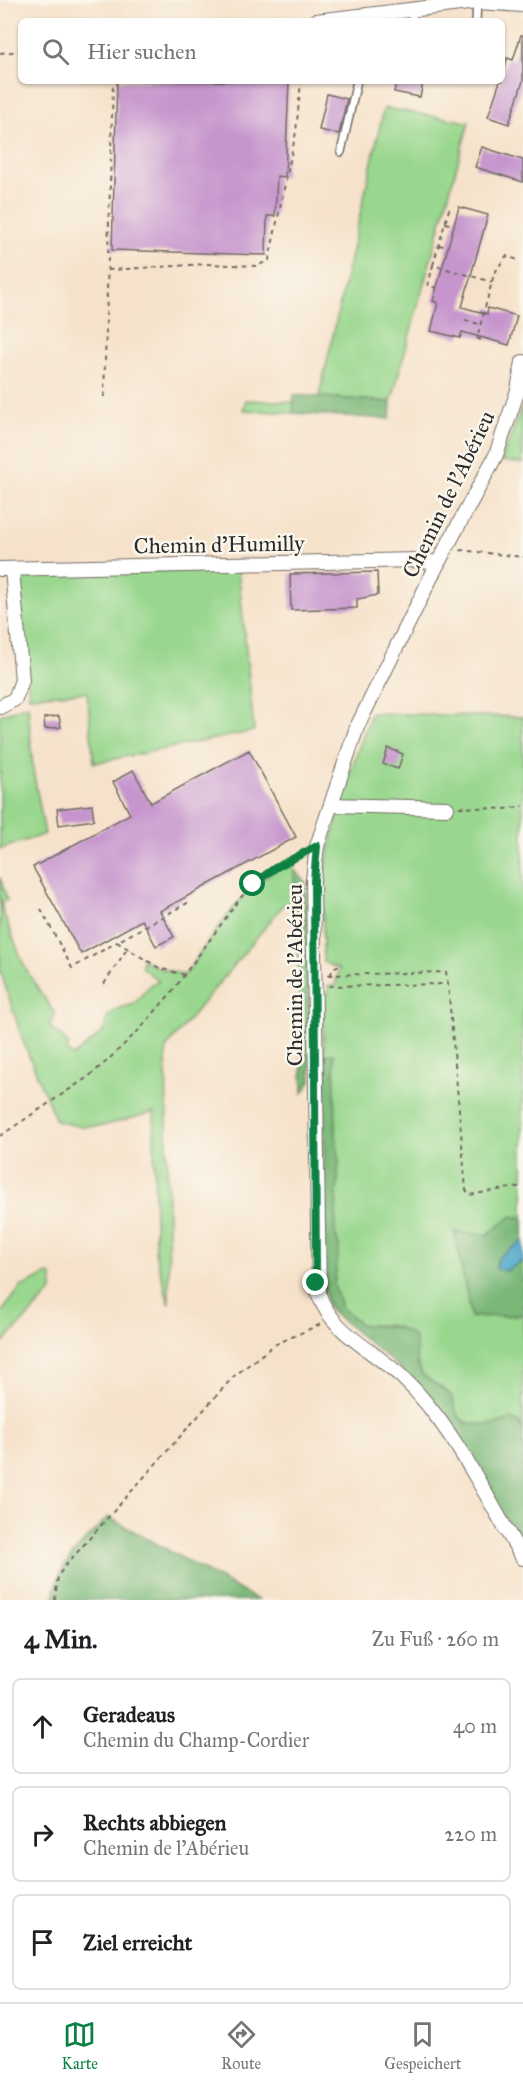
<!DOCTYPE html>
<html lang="de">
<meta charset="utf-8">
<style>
body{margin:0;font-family:"IM FELL Great Primer",serif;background:#f2f2f2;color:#202124}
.stop{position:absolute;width:18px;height:18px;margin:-14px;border:4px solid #0b8043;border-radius:50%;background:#fff}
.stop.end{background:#0b8043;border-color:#fff;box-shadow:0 2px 6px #0008}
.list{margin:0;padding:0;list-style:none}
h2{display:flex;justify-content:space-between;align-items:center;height:78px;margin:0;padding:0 24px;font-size:26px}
h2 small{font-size:20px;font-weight:400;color:#757577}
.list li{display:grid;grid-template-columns:39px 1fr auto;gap:18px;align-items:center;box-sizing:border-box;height:96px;margin:0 12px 12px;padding:0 12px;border:2px solid #e0e0e0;border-radius:9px}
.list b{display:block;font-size:22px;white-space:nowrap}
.list p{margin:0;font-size:20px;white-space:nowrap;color:#757577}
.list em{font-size:20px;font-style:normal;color:#757577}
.icon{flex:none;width:33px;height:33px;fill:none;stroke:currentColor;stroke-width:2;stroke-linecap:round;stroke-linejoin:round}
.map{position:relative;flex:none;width:523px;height:1600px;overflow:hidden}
.search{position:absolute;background:#fff;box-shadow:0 2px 4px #0004;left:18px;right:18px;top:18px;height:66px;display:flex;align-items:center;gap:15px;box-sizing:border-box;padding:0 21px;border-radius:9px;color:#757577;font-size:22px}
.sheet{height:402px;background:#fff}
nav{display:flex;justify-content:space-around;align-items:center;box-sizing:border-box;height:84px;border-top:2px solid #e0e0e0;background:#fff;font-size:16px;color:#757577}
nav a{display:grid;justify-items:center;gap:3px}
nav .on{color:#0b8043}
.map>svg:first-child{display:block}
</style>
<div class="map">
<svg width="523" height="1600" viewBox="0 0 523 1600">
<rect width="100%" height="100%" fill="#fbf7ec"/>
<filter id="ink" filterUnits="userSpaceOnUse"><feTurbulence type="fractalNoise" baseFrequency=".0167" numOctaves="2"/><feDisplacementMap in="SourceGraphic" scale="12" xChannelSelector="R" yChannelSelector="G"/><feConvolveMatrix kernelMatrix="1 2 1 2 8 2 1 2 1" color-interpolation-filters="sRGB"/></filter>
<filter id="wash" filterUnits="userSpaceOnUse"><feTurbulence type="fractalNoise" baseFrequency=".008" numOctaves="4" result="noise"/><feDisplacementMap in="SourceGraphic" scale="24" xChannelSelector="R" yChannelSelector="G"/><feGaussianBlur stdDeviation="1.35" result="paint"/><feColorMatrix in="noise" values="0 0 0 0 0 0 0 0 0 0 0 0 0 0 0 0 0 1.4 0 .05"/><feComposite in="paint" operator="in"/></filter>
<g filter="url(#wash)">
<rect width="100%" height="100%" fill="#f6e2ca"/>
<g fill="#98d78d" stroke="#62815c" stroke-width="1.5">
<path d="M384 108 469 122 391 402 319 397Z"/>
<path d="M246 400 294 402 293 413 243 410Z"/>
<path d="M523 404V464L501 461Z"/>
<path d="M238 568 254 731 94 763 87 692 29 696 18 579 23 575Z"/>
<path d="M28 705 33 770 45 834 0 849V715Z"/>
<path d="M371 713 523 717V1218L511 1217 487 1235 455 1232 471 1317 523 1315V1428L518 1422C500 1424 467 1431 456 1414 453 1408 454 1402 451 1396 445 1386 428 1383 422 1374 413 1361 418 1339 401 1329 389 1322 372 1327 360 1324L341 1307 334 1285 339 1246 335 1233 339 1157 336 1137 334 1054 324 1055 322 995 329 994 328 986H335L339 969 323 962V876L343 793Z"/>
<path d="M294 859 295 910 284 904 166 1048 169 1304 155 1252 154 1112 102 1126H78L56 1121 23 1041 0 970V877L7 900 2 902V910L26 970 55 1014 49 1026 68 1043V1052L73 1056 103 1032 108 1016 117 1009 134 1004 151 984 159 981 142 968V959L159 968 185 975C217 929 243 884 294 859Z"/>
<path d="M48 1274 52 1276V1291L0 1346V1314L21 1287Z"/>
</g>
<g fill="#7ab878" stroke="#527252" stroke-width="1.5">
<path d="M294 395 391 402 390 419 293 413Z"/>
<path d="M294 870 306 882 311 1081 303 1093Z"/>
<path d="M334 1054 336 1137 339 1157 335 1233 339 1246 334 1285 341 1307 360 1324C380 1328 399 1322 415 1338L417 1362 422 1374 451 1396 458 1416 465 1423 491 1425 511 1419 518 1422 523 1428V1550L407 1374 337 1316 327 1305 323 1279 324 1055Z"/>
<path d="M512 1216 523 1218V1241L498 1258 496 1268 506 1271 523 1261V1315L471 1317 455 1232 487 1235Z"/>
<path d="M108 1517 258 1600H55C52 1567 88 1539 108 1517Z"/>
</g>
<path fill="#4ea8cc" stroke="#3c6a7c" stroke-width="1.5" d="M523 1241V1261L506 1271 496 1269 498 1258Z"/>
<g id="blocks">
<g fill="#c695cd">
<path d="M521 35H523V81L509 124 488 117 500 81H502L507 58 513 60Z"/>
<path d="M117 81H289L285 177 277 176 275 216H267L266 255 112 250Z"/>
<path d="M396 81 423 83 420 97 394 92Z"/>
<path d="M327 94 347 99 339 134 319 130Z"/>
<path d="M482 147 523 160V182L475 167Z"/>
<path d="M459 207 488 215 462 307 487 314 488 308 517 316 509 345 462 332 460 338 431 331 438 303 433 301Z"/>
<path d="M377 572 378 595 357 599V608L291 610 290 574Z"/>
<path d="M59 716 61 727 45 729 44 718Z"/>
<path d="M388 748 403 754 398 769 383 764Z"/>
<path d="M249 750 296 837 160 911 174 937 156 946 142 920 81 954 33 867 130 814 113 782 133 770 151 803Z"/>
<path d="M92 805 94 820 59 825 57 809Z"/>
</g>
</g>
</g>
<g filter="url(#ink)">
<use href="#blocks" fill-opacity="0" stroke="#726b63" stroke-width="1.5"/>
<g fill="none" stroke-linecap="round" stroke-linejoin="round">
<g stroke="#726b63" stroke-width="10">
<g id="lane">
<path d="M412 21 413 8"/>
<path d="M476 21 477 2"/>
<path d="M341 152 357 81"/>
</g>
</g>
<g stroke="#726b63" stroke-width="16">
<g id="street">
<path d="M316 21 477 2 523 5"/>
<path d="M523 362 518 390 496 455 438 563 357 727 317 846 313 880 319 1295C332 1333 375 1351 403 1378 453 1425 487 1500 523 1558"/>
<path d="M0 569 416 560 438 563"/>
<path d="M0 707 15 699 22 680 12 570"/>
<path d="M331 805 447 808"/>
</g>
</g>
<g stroke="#726b63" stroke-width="2" stroke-dasharray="4.5 4.5" stroke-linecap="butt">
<path d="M0 53 21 51"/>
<path d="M445 223 454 225"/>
<path d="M439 245 448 247"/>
<path d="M433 265 450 206"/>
<path d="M108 270 207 264 257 266 269 260 296 132 301 81"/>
<path d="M437 288 428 286 433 265 492 282"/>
<path d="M465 320 479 324"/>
<path d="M481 340 477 338 494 274 506 256 518 260"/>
<path d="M104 397 113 81"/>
<path d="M460 550 523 557"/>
<path d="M459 807 505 809 523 806"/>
<path d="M41 909 72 968 117 942"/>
<path d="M185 975 159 968 117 942 189 902"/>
<path d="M328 975 446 972 448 984"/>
<path d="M330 975 335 967 342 964"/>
<path d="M104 984 127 949"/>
<path d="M329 986 448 984 466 1190 469 1195 523 1186"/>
<path d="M0 1136 88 1077 107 1061 140 1029 171 993 241 897 264 876 302 855"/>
<path d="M55 1600 58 1576 65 1566 233 1377 274 1345 321 1324"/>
</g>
<use href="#lane" stroke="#fff" stroke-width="7"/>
<use href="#street" stroke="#fff" stroke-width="14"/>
</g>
</g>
<g fill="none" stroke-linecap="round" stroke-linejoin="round" filter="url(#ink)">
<path stroke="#0b8043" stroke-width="8" d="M253 884 275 868 317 846 314 880 316 1283"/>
</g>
<g text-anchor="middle" stroke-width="5" stroke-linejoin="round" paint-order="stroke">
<g font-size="22" fill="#2b2b2b" stroke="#fbf7ec">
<text transform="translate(448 494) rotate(-64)" y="8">Chemin de l'Abérieu</text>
<text transform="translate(219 544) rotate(-1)" y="8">Chemin d'Humilly</text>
<text transform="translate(294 975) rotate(-90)" y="8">Chemin de l'Abérieu</text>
</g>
</g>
</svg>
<div class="stop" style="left:253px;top:884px"></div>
<div class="stop end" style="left:316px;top:1283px"></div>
<div class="search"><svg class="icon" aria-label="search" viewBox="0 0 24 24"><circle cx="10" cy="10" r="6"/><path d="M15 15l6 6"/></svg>Hier suchen</div>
</div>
<section class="sheet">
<h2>4 Min.<small>Zu Fuß · 260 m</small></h2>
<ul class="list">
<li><svg class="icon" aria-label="ahead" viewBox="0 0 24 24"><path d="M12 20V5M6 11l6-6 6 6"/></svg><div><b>Geradeaus</b><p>Chemin du Champ-Cordier</p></div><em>40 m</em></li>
<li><svg class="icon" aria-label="right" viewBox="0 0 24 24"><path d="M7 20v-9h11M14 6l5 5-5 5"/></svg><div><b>Rechts abbiegen</b><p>Chemin de l'Abérieu</p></div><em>220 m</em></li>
<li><svg class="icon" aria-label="arrive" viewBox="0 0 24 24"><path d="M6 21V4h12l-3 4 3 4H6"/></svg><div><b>Ziel erreicht</b></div></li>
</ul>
</section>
<nav>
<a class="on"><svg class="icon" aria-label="map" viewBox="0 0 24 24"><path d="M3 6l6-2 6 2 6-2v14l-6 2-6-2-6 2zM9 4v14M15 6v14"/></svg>Karte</a>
<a><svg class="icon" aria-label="directions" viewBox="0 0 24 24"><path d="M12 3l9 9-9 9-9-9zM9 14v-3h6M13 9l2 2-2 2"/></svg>Route</a>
<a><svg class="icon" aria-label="saved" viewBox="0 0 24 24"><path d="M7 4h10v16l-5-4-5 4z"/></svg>Gespeichert</a>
</nav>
